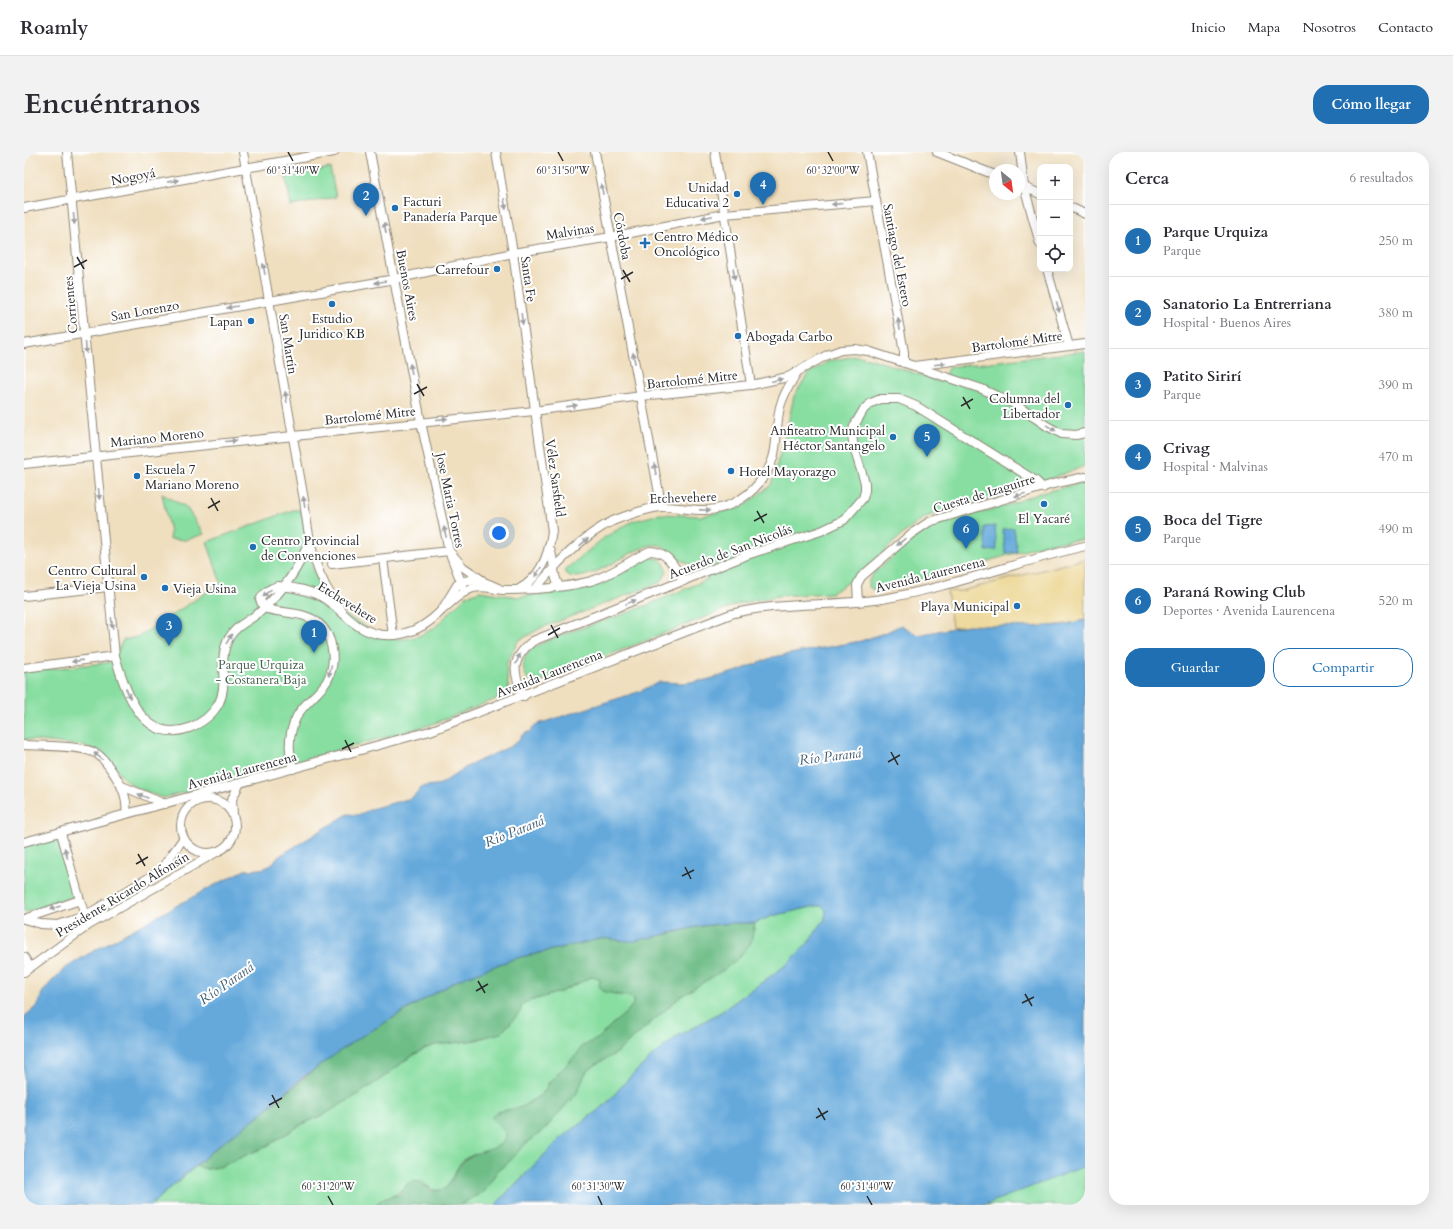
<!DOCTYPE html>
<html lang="es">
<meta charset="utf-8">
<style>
body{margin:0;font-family:Cardo,serif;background:#f2f2f3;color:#2b2b33}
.controls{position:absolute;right:12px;top:12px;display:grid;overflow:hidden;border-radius:8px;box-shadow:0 4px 16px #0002}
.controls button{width:36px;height:36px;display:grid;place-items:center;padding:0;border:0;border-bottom:1px solid #e1e1e2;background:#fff;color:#2b2b33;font:20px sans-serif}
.compass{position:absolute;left:965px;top:12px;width:36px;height:36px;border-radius:50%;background:#fff;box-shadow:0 4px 16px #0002;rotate:151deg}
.you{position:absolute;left:475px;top:381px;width:14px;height:14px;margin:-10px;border:3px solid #fff;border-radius:50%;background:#1a73e8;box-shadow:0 0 0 6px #1a73e833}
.badge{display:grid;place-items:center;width:26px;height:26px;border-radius:50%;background:#1f6fb2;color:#fff;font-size:13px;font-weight:700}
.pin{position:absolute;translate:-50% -33px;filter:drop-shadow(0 1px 2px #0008)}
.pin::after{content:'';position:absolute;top:21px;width:14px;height:12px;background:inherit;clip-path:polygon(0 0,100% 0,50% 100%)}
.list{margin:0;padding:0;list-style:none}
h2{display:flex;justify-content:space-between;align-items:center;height:52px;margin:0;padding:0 16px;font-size:17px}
h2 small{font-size:13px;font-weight:400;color:#7c7c81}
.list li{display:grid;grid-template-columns:26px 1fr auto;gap:12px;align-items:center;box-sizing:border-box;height:72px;padding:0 16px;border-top:1px solid #e1e1e2}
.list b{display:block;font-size:15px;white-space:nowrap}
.list p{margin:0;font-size:13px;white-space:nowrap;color:#7c7c81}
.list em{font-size:13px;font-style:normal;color:#7c7c81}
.actions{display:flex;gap:8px;padding:12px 16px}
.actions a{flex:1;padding:9px 0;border:1px solid #1f6fb2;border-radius:16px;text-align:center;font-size:14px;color:#1f6fb2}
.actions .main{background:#1f6fb2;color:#fff}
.icon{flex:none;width:22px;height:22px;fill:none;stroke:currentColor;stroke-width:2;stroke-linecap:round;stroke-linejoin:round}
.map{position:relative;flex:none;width:1061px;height:1053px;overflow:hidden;border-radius:16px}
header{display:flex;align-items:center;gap:24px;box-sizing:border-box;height:56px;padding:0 20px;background:#fff;border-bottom:1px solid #e1e1e2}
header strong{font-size:19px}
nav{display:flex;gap:22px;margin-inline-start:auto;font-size:14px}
.intro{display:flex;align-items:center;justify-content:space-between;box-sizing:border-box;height:96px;padding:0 24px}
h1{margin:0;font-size:28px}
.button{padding:10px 18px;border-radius:16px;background:#1f6fb2;color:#fff;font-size:14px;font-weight:700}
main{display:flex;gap:24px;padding:0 24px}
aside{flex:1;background:#fff;border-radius:16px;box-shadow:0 4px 16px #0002}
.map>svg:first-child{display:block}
</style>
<header>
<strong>Roamly</strong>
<nav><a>Inicio</a><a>Mapa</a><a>Nosotros</a><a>Contacto</a></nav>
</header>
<div class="intro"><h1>Encuéntranos</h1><a class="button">Cómo llegar</a></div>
<main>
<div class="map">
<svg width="1061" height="1053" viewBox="0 0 1061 1053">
<rect width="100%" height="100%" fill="#fff"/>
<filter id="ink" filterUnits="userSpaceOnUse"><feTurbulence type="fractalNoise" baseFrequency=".025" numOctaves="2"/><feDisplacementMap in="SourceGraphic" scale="8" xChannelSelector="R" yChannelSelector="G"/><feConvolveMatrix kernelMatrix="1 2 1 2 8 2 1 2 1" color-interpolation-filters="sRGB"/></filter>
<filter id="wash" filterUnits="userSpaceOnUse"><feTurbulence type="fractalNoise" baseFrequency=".012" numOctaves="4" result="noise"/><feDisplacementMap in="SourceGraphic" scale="16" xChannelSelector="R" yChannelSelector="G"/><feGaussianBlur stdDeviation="0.9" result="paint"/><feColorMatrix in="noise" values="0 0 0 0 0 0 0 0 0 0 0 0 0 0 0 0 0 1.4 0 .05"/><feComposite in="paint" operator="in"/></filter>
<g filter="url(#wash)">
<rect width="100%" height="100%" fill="#f0dfbf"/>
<g fill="#88dea1" stroke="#5a8466">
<path d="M306 16 312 45 267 54 262 25Z"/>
<path d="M1061 199V314L978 344 914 360 900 366 879 382 830 427 807 441 754 444 717 451 519 529H506C497 521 497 505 508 497 527 484 565 474 588 466 621 455 652 441 684 427L678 412 671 415C666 412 660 410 655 407 648 403 641 394 634 393 613 389 563 437 542 422V417L581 385 609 369 636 362 677 364 717 356 747 333 762 281 770 244 784 222 805 209 832 204 845 206 917 230 925 215Z"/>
<path d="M1061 330V387L1027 391 876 434 850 438 845 435V428L851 420 887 389 907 374 984 353 1013 342Z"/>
<path d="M138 342 162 355 180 382 162 388 145 387 146 380Z"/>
<path d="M269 358H277L288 414 295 431 310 457 361 486 380 487 395 484 410 476 442 444 456 439 494 445 566 435 584 429 626 405 636 407 640 411 643 420 637 430 517 476 494 489 482 513 485 542 406 573 139 646 111 635 99 626 79 600 59 594 0 587V520L88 510 99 488 114 485 197 431 183 390Z"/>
<path d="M34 687 50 744 0 761V694Z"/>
<path d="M792 754H798L802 758 801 767 784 791 762 813 697 860 654 884 632 901 606 925 581 953 536 987 471 1053H436L461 1039 473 1019 485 1010 500 993 520 978 552 941 562 920 574 911 591 902 656 845 670 835 730 778 731 771 748 764Z"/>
<path d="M570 824 576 827 591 843 602 844 610 847C609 860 593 867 585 875 581 879 576 886 572 889 565 893 557 892 554 901L525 930 522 938 515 944 498 955 473 960 471 970 482 981C481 1000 455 999 442 1006 431 1013 430 1028 421 1037 408 1042 409 1035 400 1033 394 1032 388 1033 383 1032 373 1046 363 1044 350 1053H127L172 1014 183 1017 195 1015 243 994 280 971 299 963 333 943 364 922 383 907 400 897 411 893 453 888 480 878 496 860 498 852 502 850 536 840Z"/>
<path d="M1061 1014V1053H960L1053 1016Z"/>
</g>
<path fill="#6ebd87" stroke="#4c7459" d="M707 771H731L727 791 714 806 701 817 656 845 591 902 574 911 562 920 553 941 520 978 500 993 485 1010 473 1019 461 1039 436 1053H350L359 1047 376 1042 383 1032 390 1029 398 1030 408 1039 421 1037C431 1027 432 1012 445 1005 457 997 481 999 482 981L468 967 469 963 477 959 498 955 515 944 522 938 525 930 554 901 558 894 575 886 586 874 602 861 610 851V847L602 844 580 840 575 834 576 827 569 824 536 840 502 850 498 853 496 860 477 881 445 889 411 893 400 897 383 907 364 922 333 943 299 963 280 971 243 994 195 1015 183 1017 172 1014 195 993 234 964 296 913 333 887 434 828 489 807 575 787 587 786 596 789 644 782 677 774Z"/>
<path fill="#eeda9e" stroke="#8c8264" d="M1061 407V468C1037 474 1012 476 987 476 966 476 950 472 928 475L923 439H937Z"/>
<g fill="#65a9db" stroke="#486a83">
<path d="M971 374 973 398 962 399 960 375Z"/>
<path d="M990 376 993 400 981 401 979 377Z"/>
<path d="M1061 468V1014L960 1053H471L536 987 581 953 606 925 632 901 654 884 697 860 762 813 784 791 801 767 802 758 798 754H792L748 764 731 771H707L677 774 611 789C598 790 587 785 575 787L489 807 434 828 399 848 333 887 278 926 234 964 195 993 127 1053H0V865L14 853 18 841 28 829 40 817 66 801 185 736 221 718 237 717 246 714 254 705 324 662 334 663 350 656 384 647 390 644 397 635 417 632 444 614 485 595 492 591 499 582 507 579 511 573 614 540 636 530 658 531 682 528 714 519 749 505 837 489 863 480 877 473 894 483 944 473 1004 475 1039 473Z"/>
</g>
</g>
<g filter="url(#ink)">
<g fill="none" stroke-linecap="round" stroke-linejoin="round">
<g stroke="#8e8575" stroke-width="10">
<g id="minor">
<path d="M43 0 91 504C101 538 118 593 165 576 178 571 188 564 195 551 205 531 193 507 205 486 212 473 227 468 237 459 259 439 275 417 285 389"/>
<path d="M219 0 280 348C285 391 290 424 318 459"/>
<path d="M346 0 397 270 425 399 441 440"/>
<path d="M472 0 489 101 528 379C525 402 517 426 495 437"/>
<path d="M571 0 635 341V355"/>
<path d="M691 0 727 233"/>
<path d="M843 0 880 200V211"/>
<path d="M913 0 971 23"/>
<path d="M996 0 1000 34 1016 92"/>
<path d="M998 34 1016 42"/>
<path d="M1046 55 1061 62"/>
<path d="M0 56 310 0"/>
<path d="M1023 117 1045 194"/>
<path d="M0 192 371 127 489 101 587 85 700 62 852 49"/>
<path d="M895 216 958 237 992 253 1023 274 1038 282 1052 283 1061 281"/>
<path d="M0 312 510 259 617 244 727 233 764 225 803 203 817 198 831 197 844 199 890 214 1061 192"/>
<path d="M526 397C531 409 528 423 535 434"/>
<path d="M359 407 369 483"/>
<path d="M308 412 425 399 439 415 458 428"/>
<path d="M474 436C461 430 446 423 433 433L417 459C427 451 436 440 449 436 461 433 471 438 482 438 510 438 540 436 567 429 588 423 606 408 626 399 644 399 651 416 660 429"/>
<path d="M511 437C532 412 567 375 599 365 611 361 624 356 637 355 651 354 665 358 679 358 700 359 722 347 735 331 758 303 749 286 756 255 759 243 766 232 772 222"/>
<path d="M0 444 84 435"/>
<path d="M834 450 833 433 837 425 887 382 905 370 1029 332 1061 325"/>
<path d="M240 456C257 462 278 459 293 470 310 483 313 511 303 529 295 542 281 550 273 564 264 581 264 599 269 617"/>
<path d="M240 456 236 448C239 441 246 436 254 434 269 435 284 438 298 445 312 453 321 465 334 474 363 492 395 482 417 459"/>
<path d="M0 516 91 504"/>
<path d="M500 544C488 520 487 506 509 489L723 403 797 379 820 368 839 346 841 339V331L830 296 828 283 830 274 840 257 847 251 857 247H875L892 254 1012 329 1019 336"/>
<path d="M0 593C17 594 60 593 73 602 81 607 86 616 92 625 100 637 104 648 102 662"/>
<path d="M98 634 141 652"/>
<circle cx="184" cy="674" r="27"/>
<path d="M209 662 208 647 216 631"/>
<path d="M37 681 56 748"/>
<path d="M0 690 406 579 707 462C757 449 808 455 858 447 927 435 993 410 1061 394"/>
<path d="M0 767 17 772 34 773 61 764 136 719 159 687"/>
<path d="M0 767 56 748 62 767"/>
<path d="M0 805 6 815"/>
<path d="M0 820 65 773 191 701"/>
</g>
</g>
<use href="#minor" stroke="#fff" stroke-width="8"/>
</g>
<defs><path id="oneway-solid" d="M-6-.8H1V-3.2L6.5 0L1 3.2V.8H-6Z"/></defs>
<g fill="#a0a0a0">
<use href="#oneway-solid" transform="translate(149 29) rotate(-11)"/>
<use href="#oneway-solid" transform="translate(578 37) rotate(-101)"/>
<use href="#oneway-solid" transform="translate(481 52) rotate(80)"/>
<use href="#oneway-solid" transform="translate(813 52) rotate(175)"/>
<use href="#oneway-solid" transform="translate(683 65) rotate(168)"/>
<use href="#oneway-solid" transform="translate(50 67) rotate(85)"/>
<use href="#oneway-solid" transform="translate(361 76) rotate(-101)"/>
<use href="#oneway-solid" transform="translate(240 117) rotate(-100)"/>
<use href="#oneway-solid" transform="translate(710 122) rotate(81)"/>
<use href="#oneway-solid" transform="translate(356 130) rotate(170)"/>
<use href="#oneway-solid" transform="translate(208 155) rotate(170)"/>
<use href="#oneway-solid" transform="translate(1034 155) rotate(74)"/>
<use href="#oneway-solid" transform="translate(498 167) rotate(82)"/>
<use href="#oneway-solid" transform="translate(875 172) rotate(-101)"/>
<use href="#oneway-solid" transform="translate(62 196) rotate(85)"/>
<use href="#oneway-solid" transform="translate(610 206) rotate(-101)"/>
<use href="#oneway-solid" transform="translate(916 212) rotate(-7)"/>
<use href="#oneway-solid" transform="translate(387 217) rotate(-100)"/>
<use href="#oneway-solid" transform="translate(753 228) rotate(-14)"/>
<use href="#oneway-solid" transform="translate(262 245) rotate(-99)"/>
<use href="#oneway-solid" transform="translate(548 254) rotate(-8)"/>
<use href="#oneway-solid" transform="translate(418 267) rotate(-5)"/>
<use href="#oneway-solid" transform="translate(1027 276) rotate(31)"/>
<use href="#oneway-solid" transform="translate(207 289) rotate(-5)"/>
<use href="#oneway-solid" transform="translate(631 317) rotate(-100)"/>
<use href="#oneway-solid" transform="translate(75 342) rotate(85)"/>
<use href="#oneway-solid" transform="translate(996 343) rotate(164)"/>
<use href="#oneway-solid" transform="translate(280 350) rotate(-98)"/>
<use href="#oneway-solid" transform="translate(681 358) rotate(1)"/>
<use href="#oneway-solid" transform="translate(421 380) rotate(-102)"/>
<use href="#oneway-solid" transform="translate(560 390) rotate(-41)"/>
<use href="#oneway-solid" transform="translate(877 390) rotate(139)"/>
<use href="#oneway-solid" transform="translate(514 420) rotate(123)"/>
<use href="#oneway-solid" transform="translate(243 441) rotate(138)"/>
<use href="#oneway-solid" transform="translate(607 450) rotate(-22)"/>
<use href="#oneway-solid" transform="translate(88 471) rotate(83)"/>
<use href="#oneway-solid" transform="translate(205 487) rotate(-60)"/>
<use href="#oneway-solid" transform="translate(494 507) rotate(-68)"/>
<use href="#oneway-solid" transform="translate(53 509) rotate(172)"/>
<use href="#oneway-solid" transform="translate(306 519) rotate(105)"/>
<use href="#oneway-solid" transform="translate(104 541) rotate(65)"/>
<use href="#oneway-solid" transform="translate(74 604) rotate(-143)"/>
<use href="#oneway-solid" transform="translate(119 644) rotate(-158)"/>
<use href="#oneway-solid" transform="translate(42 701) rotate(-106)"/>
<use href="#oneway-solid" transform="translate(31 756) rotate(161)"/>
</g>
</g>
<path fill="none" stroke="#2b2b2b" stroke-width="1.5" d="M264 0 269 9M534 0 539 9M804 0 809 9M53 105 60 117M50 115 63 108M599 118 606 130M597 127 609 120M393 232 400 244M390 242 403 235M939 245 946 257M937 254 949 247M187 346 194 359M184 356 196 349M733 359 740 371M730 369 743 362M527 473 534 486M524 483 536 476M321 588 327 600M318 597 330 591M867 600 874 613M864 610 876 603M114 702 121 714M112 712 124 705M661 715 667 727M658 724 670 718M454 829 461 841M452 839 464 832M1001 842 1008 854M998 851 1010 845M248 943 255 956M245 953 258 946M794 956 801 968M792 966 804 959M304 1044 309 1053M574 1044 578 1053M843 1044 848 1053"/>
<g fill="#1f6fb2" stroke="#fff" stroke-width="1.5">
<circle cx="713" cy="42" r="4"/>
<circle cx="371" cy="56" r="4"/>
<path d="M619 85h4v4h4v4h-4v4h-4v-4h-4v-4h4z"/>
<circle cx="473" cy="117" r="4"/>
<circle cx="308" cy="152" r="4"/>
<circle cx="227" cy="169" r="4"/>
<circle cx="714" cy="184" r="4"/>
<circle cx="1044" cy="253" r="4"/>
<circle cx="869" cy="285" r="4"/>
<circle cx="707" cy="319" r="4"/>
<circle cx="113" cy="324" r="4"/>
<circle cx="1020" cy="352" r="4"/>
<circle cx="229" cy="395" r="4"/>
<circle cx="120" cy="425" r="4"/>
<circle cx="141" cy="436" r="4"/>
<circle cx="993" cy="454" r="4"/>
</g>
<g text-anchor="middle" stroke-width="4" stroke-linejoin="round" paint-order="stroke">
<g font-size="13" fill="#2b2b2b" stroke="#fff">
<text transform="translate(109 24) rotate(-11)" y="5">Nogoyá</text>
<text transform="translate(546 79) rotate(-9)" y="5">Malvinas</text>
<text transform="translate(599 84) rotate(79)" y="5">Córdoba</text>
<text transform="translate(874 103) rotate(79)" y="5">Santiago del Estero</text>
<text transform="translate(505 127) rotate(82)" y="5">Santa Fe</text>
<text transform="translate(384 133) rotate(79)" y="5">Buenos Aires</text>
<text transform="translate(46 153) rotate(-95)" y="5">Corrientes</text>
<text transform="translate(121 158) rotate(-10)" y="5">San Lorenzo</text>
<text transform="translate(993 189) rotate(-8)" y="5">Bartolomé Mitre</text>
<text transform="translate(265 192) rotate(81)" y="5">San Martín</text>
<text transform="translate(668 227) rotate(-6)" y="5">Bartolomé Mitre</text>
<text transform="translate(346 263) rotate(-6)" y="5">Bartolomé Mitre</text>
<text transform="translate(133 285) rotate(-6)" y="5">Mariano Moreno</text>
<text transform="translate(532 326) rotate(82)" y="5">Vélez Sarsfield</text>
<text transform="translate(960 341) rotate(-17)" y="5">Cuesta de Izaguirre</text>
<text transform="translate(659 345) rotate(-2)" y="5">Etchevehere</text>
<text transform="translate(427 348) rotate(78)" y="5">Jose Maria Torres</text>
<text transform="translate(706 399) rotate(-21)" y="5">Acuerdo de San Nicolás</text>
<text transform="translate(906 422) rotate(-14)" y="5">Avenida Laurencena</text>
<text transform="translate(324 450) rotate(32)" y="5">Etchevehere</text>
<text transform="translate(525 521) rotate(-21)" y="5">Avenida Laurencena</text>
<text transform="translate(218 618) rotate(-15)" y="5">Avenida Laurencena</text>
<text transform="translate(98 742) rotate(-31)" y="5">Presidente Ricardo Alfonsín</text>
</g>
<g font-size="13" fill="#2b2b2b" stroke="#fff" text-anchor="end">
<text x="705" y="40">Unidad<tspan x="705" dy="15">Educativa 2</tspan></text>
<text x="379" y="54" text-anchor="start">Facturi<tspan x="379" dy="15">Panadería Parque</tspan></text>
<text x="630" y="89" text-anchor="start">Centro Médico<tspan x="630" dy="15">Oncológico</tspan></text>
<text x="465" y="122">Carrefour</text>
<text x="308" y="171" text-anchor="middle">Estudio<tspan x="308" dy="15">Juridico KB</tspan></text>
<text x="219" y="174">Lapan</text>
<text x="722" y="189" text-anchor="start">Abogada Carbo</text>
<text x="1036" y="251">Columna del<tspan x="1036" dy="15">Libertador</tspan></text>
<text x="861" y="283">Anfiteatro Municipal<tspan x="861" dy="15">Héctor Santangelo</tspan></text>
<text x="121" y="322" text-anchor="start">Escuela 7<tspan x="121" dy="15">Mariano Moreno</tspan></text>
<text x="715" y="324" text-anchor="start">Hotel Mayorazgo</text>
<text x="1020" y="371" text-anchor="middle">El Yacaré</text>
<text x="237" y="393" text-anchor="start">Centro Provincial<tspan x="237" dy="15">de Convenciones</tspan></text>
<text x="112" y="423">Centro Cultural<tspan x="112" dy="15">La Vieja Usina</tspan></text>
<text x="149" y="441" text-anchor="start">Vieja Usina</text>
<text x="985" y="459">Playa Municipal</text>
</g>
<g font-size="13" fill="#47614e" stroke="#fff">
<text x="237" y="517">Parque Urquiza<tspan x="237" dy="15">- Costanera Baja</tspan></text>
</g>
<g font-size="14" font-style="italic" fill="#425d71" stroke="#fff">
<text transform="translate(806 604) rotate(-7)" y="5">Río Paraná</text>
<text transform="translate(490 679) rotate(-22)" y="5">Río Paraná</text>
<text transform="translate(202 831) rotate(-35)" y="5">Río Paraná</text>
</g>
</g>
<g font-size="10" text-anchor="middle" fill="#2b2b2b" stroke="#fff" stroke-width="4" stroke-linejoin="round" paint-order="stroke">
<text x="269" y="22">60°31'40"W</text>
<text x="539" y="22">60°31'50"W</text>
<text x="809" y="22">60°32'00"W</text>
<text x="304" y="1038">60°31'20"W</text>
<text x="574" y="1038">60°31'30"W</text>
<text x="843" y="1038">60°31'40"W</text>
</g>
</svg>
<div class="controls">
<button>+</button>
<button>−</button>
<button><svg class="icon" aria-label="locate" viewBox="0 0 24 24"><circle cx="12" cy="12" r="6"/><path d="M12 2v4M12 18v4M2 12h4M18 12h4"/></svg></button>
</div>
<svg class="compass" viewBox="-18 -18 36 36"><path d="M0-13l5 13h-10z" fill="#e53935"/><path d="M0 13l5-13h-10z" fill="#7c7c81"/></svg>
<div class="you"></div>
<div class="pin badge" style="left:290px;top:501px">1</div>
<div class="pin badge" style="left:342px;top:64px">2</div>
<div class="pin badge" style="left:145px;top:494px">3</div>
<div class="pin badge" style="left:739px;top:53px">4</div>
<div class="pin badge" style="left:903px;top:305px">5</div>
<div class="pin badge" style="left:942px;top:397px">6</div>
</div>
<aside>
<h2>Cerca<small>6 resultados</small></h2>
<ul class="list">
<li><span class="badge">1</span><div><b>Parque Urquiza</b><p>Parque</p></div><em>250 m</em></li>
<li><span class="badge">2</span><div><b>Sanatorio La Entrerriana</b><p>Hospital · Buenos Aires</p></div><em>380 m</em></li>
<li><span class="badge">3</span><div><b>Patito Sirirí</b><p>Parque</p></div><em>390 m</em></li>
<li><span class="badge">4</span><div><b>Crivag</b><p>Hospital · Malvinas</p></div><em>470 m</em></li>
<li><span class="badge">5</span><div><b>Boca del Tigre</b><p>Parque</p></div><em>490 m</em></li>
<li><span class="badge">6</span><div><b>Paraná Rowing Club</b><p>Deportes · Avenida Laurencena</p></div><em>520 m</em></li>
</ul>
<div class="actions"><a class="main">Guardar</a><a>Compartir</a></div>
</aside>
</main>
